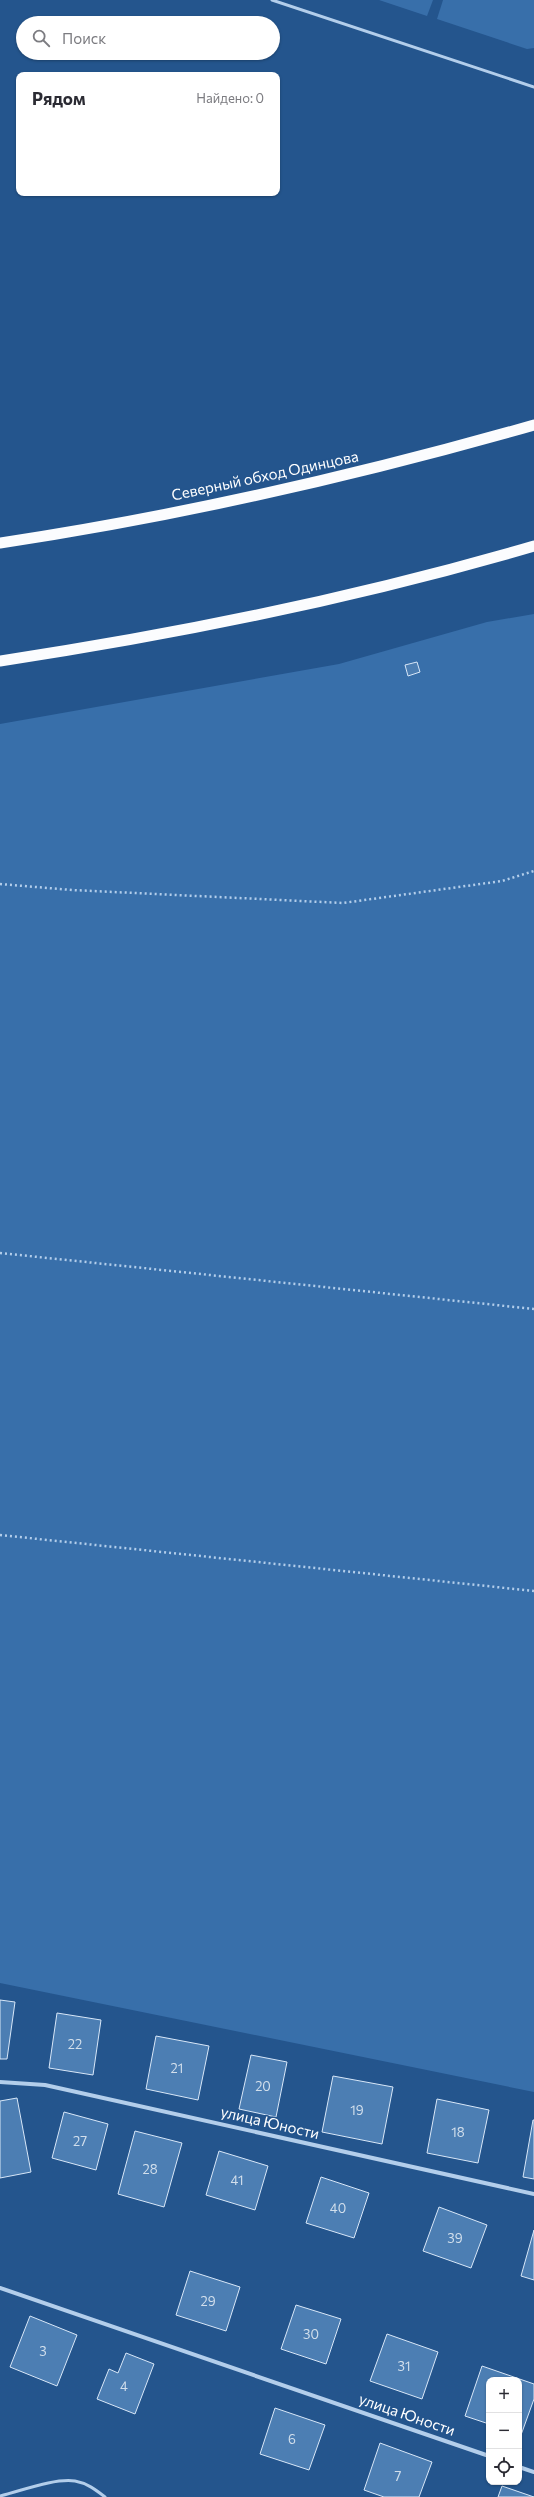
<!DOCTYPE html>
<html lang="ru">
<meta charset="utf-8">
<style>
body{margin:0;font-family:Commissioner,sans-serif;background:#f2f2f3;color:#2b2b33}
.controls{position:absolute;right:12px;bottom:12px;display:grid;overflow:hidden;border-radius:8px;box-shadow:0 1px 3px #0004}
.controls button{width:36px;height:36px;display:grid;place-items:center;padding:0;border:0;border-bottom:1px solid #e1e1e2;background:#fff;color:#2b2b33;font:20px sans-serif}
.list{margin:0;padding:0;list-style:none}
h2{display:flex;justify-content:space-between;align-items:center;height:52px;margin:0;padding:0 16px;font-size:17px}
h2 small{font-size:13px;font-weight:400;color:#7c7c81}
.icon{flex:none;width:22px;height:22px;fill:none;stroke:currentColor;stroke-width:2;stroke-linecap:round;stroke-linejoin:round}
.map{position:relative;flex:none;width:534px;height:2497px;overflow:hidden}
.search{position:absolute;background:#fff;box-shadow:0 1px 3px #0004;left:16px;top:16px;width:264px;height:44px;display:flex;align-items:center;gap:10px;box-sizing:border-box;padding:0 14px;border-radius:22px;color:#7c7c81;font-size:15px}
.panel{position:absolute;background:#fff;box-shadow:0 1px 3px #0004;left:16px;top:72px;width:264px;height:124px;border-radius:8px}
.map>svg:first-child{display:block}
</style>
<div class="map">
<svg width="534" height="2497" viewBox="0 0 534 2497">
<rect width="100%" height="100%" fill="#24558d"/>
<g fill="#386faa">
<path d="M379 0H433L427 16Z"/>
<path d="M443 0H534V48L527 49 437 19Z"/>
<path d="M534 614V2092L0 1983V724L339 664 487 622Z"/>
</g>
<g fill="#4c7eb3" stroke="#d8e7f8">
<path d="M417 662 420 672 408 676 405 665Z"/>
<path d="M0 2000 15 2002 7 2059H0Z"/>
<path d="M57 2013 101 2020 93 2075 49 2068Z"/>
<path d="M156 2036 209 2046 198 2100 146 2089Z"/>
<path d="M251 2055 287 2062 276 2117 239 2109Z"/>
<path d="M333 2076 393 2087 382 2144 322 2132Z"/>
<path d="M17 2098 31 2172 0 2178V2101Z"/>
<path d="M437 2099 489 2110 478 2163 427 2153Z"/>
<path d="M64 2112 108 2124 96 2170 52 2158Z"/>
<path d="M533 2120H534V2179L523 2177Z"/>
<path d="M135 2131 182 2143 164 2207 118 2194Z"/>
<path d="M219 2151 268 2166 255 2210 206 2195Z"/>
<path d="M321 2177 369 2193 354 2238 306 2223Z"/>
<path d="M439 2207 487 2225 471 2268 423 2251Z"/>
<path d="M534 2230V2280L521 2276Z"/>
<path d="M190 2271 240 2287 226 2331 176 2315Z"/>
<path d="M296 2305 341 2319 326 2364 281 2349Z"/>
<path d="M30 2316 77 2335 57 2386 10 2367Z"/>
<path d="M387 2334 438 2352 422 2399 370 2381Z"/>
<path d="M126 2353 154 2364 135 2414 97 2399 109 2369 118 2373Z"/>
<path d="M482 2366 534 2384V2399L521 2435 519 2434V2380H489V2424L465 2416Z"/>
<path d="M275 2408 325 2425 309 2470 260 2454Z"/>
<path d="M380 2443 432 2462 419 2497H384L364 2490Z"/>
<path d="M502 2486 534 2497H498Z"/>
</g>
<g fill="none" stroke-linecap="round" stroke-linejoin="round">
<g stroke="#b3ceeb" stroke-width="2.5" stroke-dasharray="2 3" stroke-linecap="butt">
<path d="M0 884 72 890 343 903 502 881 534 871"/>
<path d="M0 1253 534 1309"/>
<path d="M0 1535 534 1591"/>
</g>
<g stroke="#b3ceeb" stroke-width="3">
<path d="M272 0 534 87"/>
<path d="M0 2496C21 2491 54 2478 75 2481 87 2483 96 2490 105 2497"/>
</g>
<g stroke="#b3ceeb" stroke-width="4">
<path d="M0 2082 45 2085 534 2194"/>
<path d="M0 2288 489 2456"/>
<path d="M519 2467 534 2472"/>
</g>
<g stroke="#fbfcfe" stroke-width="11">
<path d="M0 543C180 516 359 475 534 425"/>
<path d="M0 661C179 634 360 597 534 546"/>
</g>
</g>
<g text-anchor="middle" stroke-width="3" stroke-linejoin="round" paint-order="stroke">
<g font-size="13" fill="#d2dfec">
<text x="75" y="2049">22</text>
<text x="177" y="2073">21</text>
<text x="263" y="2091">20</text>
<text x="357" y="2115">19</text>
<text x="458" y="2137">18</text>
<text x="80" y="2146">27</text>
<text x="150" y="2174">28</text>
<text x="237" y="2185">41</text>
<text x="338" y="2213">40</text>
<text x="455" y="2243">39</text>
<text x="208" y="2306">29</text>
<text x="311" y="2339">30</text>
<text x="43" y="2356">3</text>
<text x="404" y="2371">31</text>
<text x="124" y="2391">4</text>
<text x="292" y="2444">6</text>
<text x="398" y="2481">7</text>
</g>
<g font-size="15" fill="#fff" stroke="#24558d">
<text transform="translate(265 476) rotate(-12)" y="5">Северный обход Одинцова</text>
<text transform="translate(270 2123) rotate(13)" y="5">улица Юности</text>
<text transform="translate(407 2415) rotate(19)" y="5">улица Юности</text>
</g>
</g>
</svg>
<div class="controls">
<button>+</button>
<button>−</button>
<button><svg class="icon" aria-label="locate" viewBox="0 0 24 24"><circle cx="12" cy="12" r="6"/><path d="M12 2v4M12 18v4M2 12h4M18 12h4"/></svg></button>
</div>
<div class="search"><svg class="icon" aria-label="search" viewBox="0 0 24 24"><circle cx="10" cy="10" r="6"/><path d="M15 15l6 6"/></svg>Поиск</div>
<section class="panel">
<h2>Рядом<small>Найдено: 0</small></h2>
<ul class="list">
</ul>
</section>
</div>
